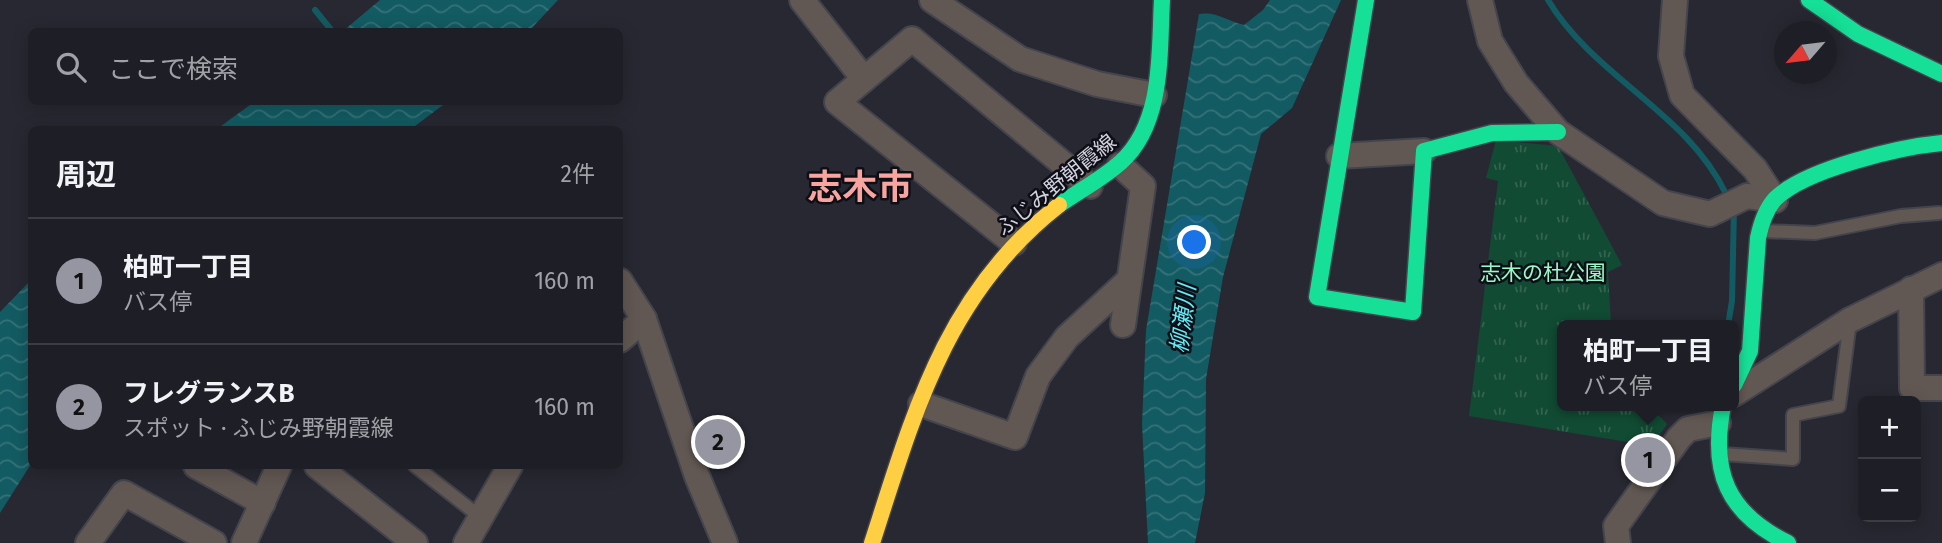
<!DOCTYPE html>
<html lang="ja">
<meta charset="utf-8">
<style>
body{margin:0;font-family:"Fira Sans","Noto Sans JP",sans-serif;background:#2b2b32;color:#f1f3f6}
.controls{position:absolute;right:21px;bottom:21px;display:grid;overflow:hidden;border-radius:10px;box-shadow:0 4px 18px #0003}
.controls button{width:63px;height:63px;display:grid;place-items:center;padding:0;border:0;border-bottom:2px solid #3c3c43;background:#1e1e26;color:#f1f3f6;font:35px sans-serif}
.compass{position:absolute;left:1774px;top:21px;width:63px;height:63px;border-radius:50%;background:#1e1e26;box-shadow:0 4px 18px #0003;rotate:242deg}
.you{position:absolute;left:1195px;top:243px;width:24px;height:24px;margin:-18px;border:5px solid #fff;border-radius:50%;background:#1a73e8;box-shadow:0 0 0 10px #1a73e833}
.badge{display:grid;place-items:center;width:46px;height:46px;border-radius:50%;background:#9696a2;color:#111;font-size:23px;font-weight:700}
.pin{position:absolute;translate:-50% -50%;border:4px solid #fff;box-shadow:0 2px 7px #0006}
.popup{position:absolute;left:1557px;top:320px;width:182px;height:91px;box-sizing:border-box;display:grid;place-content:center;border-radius:10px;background:#1e1e26;filter:drop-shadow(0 2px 5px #0005);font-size:23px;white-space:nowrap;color:#a1a2a7}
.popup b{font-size:26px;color:#f1f3f6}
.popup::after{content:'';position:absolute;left:50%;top:100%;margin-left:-14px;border:14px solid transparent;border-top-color:#1e1e26}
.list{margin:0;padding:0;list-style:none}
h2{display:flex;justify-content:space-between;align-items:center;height:91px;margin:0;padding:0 28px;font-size:30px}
h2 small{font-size:23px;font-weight:400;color:#a1a2a7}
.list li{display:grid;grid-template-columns:46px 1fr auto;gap:21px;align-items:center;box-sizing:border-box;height:126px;padding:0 28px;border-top:2px solid #3c3c43}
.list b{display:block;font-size:26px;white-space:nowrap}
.list p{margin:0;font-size:23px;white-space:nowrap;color:#a1a2a7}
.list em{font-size:23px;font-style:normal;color:#a1a2a7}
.icon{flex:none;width:38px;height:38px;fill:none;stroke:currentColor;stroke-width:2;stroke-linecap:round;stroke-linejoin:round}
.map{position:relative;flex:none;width:1942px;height:543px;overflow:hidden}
.search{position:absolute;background:#1e1e26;box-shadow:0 4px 18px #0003;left:28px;top:28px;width:595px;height:77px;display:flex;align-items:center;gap:18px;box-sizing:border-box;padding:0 24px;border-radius:10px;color:#a1a2a7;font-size:26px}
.panel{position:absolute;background:#1e1e26;box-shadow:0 4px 18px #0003;left:28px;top:126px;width:595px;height:343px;border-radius:10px}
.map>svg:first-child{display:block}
</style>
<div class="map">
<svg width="1942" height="543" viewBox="0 0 1942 543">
<defs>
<pattern id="park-tufts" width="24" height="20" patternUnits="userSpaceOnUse" patternTransform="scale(1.75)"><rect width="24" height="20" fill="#114b33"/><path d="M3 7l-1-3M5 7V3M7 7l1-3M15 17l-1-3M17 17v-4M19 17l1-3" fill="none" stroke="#336450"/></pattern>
<pattern id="water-waves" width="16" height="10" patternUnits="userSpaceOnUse" patternTransform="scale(1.75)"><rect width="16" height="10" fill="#135b62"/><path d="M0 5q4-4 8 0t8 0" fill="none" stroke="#347278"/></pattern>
</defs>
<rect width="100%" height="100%" fill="#282832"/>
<path fill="url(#park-tufts)" d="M1496 140 1558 146 1622 265 1608 272 1611 325H1562V406H1649L1667 424 1652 446 1469 416 1498 181 1486 178Z"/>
<g fill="url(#water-waves)">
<path d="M380 0H558L529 31H343Z"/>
<path d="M1270 0H1341L1292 108 1261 134 1223 277 1206 379 1205 493 1195 543H1148L1142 424 1146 330 1199 14C1216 11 1227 21 1244 25L1263 10Z"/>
<path d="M254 102H447L411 129H217Z"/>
<path d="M31 280V464L0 513V312Z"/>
</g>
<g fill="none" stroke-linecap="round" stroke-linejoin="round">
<g stroke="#135b62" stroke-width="6">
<path d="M1548 0C1594 77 1687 112 1726 194"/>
<path d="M315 10 333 32"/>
<path d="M1728 325 1732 301 1734 209"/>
</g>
<g stroke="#44444d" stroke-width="16">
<g id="lane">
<path d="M1763 231 1815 233 1901 216 1939 213"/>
<path d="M1722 454 1793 459V415L1839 406 1850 321"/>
<path d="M415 466 479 516"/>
</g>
</g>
<g stroke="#44444d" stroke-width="28">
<g id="street">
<path d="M802 0 864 79"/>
<path d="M932 0 1020 59 1097 84 1154 95"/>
<path d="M1480 0 1490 41 1516 83 1558 132 1663 203 1710 214 1747 196 1775 200"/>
<path d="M1675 0 1671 56 1682 95 1755 169 1775 200"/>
<path d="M1339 156 1424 151"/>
<path d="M1120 165 1143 186 1123 325"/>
<path d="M1014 243 837 102 912 39 1090 186"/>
<path d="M620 281 644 319 697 476 725 543"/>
<path d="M1911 289 1912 388H1942"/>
<path d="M620 340 644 319"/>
<path d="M1734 394 1850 320 1942 275"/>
<path d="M921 404 1015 437 1038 376 1067 337 1128 281"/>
<path d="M196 466 263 503"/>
<path d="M317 466 415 543"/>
<path d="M88 543 124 493 214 543"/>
<path d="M244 543 279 466"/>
<path d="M466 543 510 466"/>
<path d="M1618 543 1616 526 1679 438 1688 429 1718 423"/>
</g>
</g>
<g stroke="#44444d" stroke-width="19">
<g id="fast">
<path d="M1366 0 1317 297 1413 312 1424 151 1492 133 1558 132"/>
<path d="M1809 0 1858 34 1942 74"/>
<path d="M1059 205C1079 191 1102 179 1121 162 1164 123 1159 53 1162 0"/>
<path d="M1734 385 1750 351 1758 238C1761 224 1765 210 1775 199 1805 169 1900 147 1942 143"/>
<path d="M1723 406C1710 472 1727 513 1788 543"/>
</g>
</g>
<g stroke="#44444d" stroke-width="19">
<path id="slow" d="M872 543C914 413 946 293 1059 205"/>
</g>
<use href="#lane" stroke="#625853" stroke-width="12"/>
<use href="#street" stroke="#625853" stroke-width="24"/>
<use href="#fast" stroke="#16e098" stroke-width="16"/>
<use href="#slow" stroke="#ffcf43" stroke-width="16"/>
</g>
<g text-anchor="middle" stroke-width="5" stroke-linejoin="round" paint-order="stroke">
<g font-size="21" fill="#d1d2de" stroke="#0e0e16">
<text transform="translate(1056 185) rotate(-39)" y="7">ふじみ野朝霞線</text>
</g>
<g font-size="21" fill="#98fac6" stroke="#0e0e16">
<text x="1543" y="280">志木の杜公園</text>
</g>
<g font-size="23" font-style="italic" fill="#63ebf7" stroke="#0e0e16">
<text transform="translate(1183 319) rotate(-83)" y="8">柳瀬川</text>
</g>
<g font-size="35" font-weight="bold" fill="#f8a5a0" stroke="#0e0e16">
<text x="860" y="199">志木市</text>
</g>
</g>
</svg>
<div class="controls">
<button>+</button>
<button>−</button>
</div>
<svg class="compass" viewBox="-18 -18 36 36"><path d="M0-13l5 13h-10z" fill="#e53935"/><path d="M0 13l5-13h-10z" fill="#a1a2a7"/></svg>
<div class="you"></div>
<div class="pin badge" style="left:1648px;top:460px">1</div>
<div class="popup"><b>柏町一丁目</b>バス停</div>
<div class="pin badge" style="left:718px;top:442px">2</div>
<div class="search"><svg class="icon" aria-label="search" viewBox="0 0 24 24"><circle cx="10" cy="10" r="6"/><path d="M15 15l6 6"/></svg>ここで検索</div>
<section class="panel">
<h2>周辺<small>2件</small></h2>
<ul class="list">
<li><span class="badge">1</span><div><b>柏町一丁目</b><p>バス停</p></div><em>160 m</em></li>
<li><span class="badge">2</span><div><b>フレグランスB</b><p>スポット · ふじみ野朝霞線</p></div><em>160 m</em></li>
</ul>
</section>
</div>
